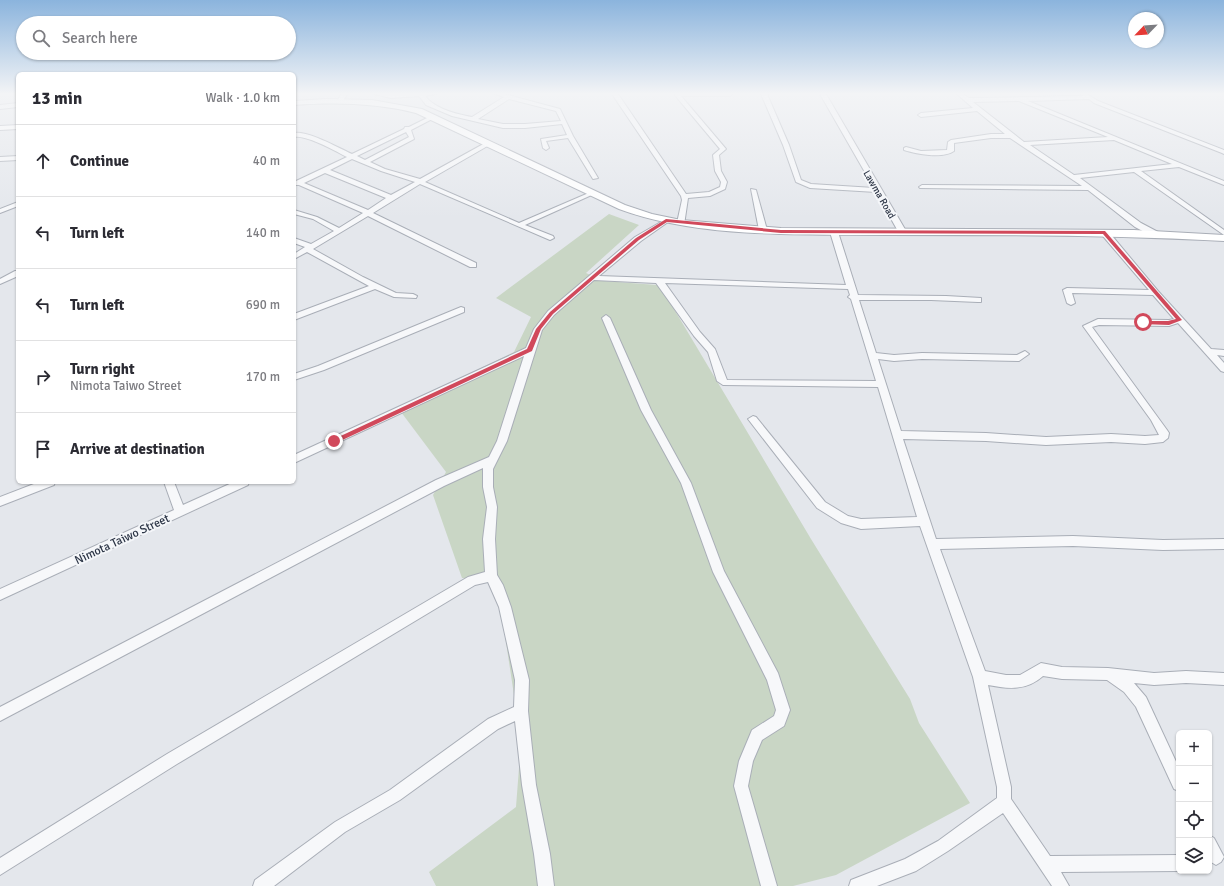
<!DOCTYPE html>
<meta charset="utf-8">
<style>
body{margin:0;font-family:Signika,sans-serif;background:#f7f7f7;color:#2b2b33}
.controls{position:absolute;right:12px;bottom:12px;display:grid;overflow:hidden;border-radius:6px;box-shadow:0 1px 3px #0004}
.controls button{width:36px;height:36px;display:grid;place-items:center;padding:0;border:0;border-bottom:1px solid #e1e1e2;background:#fff;color:#2b2b33;font:20px sans-serif}
.compass{position:absolute;left:1128px;top:12px;width:36px;height:36px;border-radius:50%;background:#fff;box-shadow:0 1px 3px #0004;rotate:245deg}
.stop{position:absolute;width:12px;height:12px;margin:-9px;border:3px solid #d1495b;border-radius:50%;background:#fff}
.stop.end{background:#d1495b;border-color:#fff;box-shadow:0 1px 4px #0008}
.list{margin:0;padding:0;list-style:none}
h2{display:flex;justify-content:space-between;align-items:center;height:52px;margin:0;padding:0 16px;font-size:17px}
h2 small{font-size:13px;font-weight:400;color:#7c7c81}
.list li{display:grid;grid-template-columns:26px 1fr auto;gap:12px;align-items:center;box-sizing:border-box;height:72px;padding:0 16px;border-top:1px solid #e1e1e2}
.list b{display:block;font-size:15px;white-space:nowrap}
.list p{margin:0;font-size:13px;white-space:nowrap;color:#7c7c81}
.list em{font-size:13px;font-style:normal;color:#7c7c81}
.icon{flex:none;width:22px;height:22px;fill:none;stroke:currentColor;stroke-width:2;stroke-linecap:round;stroke-linejoin:round}
.map{position:relative;flex:none;width:1224px;height:886px;overflow:hidden}
.search{position:absolute;background:#fff;box-shadow:0 1px 3px #0004;left:16px;top:16px;width:280px;height:44px;display:flex;align-items:center;gap:10px;box-sizing:border-box;padding:0 14px;border-radius:22px;color:#7c7c81;font-size:15px}
.panel{position:absolute;background:#fff;box-shadow:0 1px 3px #0004;left:16px;top:72px;width:280px;height:412px;border-radius:6px}
.map>svg:first-child{display:block}
</style>
<div class="map">
<svg width="1224" height="886" viewBox="0 0 1224 886">
<rect width="100%" height="100%" fill="#e4e7ec"/>
<path fill="#c9d6c5" d="M609 214 639 225 586 273 604 281 657 285 671 304 811 539 910 699 919 723 970 803 836 875 793 886H436L429 872 516 807 521 742 497 582 462 578 433 495 446 472 398 408 514 352 531 317 496 298Z"/>
<g fill="none" stroke-linecap="round" stroke-linejoin="round">
<g stroke="#a9aeb7" stroke-width="2">
<g id="street">
<path d="M341 94H347L343 101 341 102 338 100Z"/>
<path d="M374 94H436L425 96C435 109 456 114 472 117L504 97 495 94H504L560 109 573 136 598 178 593 179 568 138 546 141 549 148 546 150 543 148 541 139 567 135 562 124 525 128H503L452 116 426 105 419 96 391 98ZM509 99 556 111 561 121 525 124H503L478 119Z"/>
<path d="M612 94H618L686 194 709 192 720 187 721 182 715 171 713 155 720 149 674 94H733L730 96H681L726 149 719 155 721 171 727 182 725 189 710 196 688 198 684 225 677 223 682 200 681 196Z"/>
<path d="M761 94H767L789 145 801 180 811 184 874 188 820 94H826L906 231 905 233H899L876 192 810 188 796 182 783 145Z"/>
<path d="M957 94H963L969 98 1084 96 1081 94H1087L1098 101 1224 150V154L1222 153 1094 103 1089 99 1028 101 1224 181V185L1179 167 1141 171 1224 230V235L1134 172 1080 178 1141 223 1158 232V236H1152L1135 227 1088 190 920 188 919 187 922 185 1082 186 1010 138H991L954 143V151C943 159 916 154 904 150V148L906 147 921 151 947 150 948 142 951 140 991 134H1005L977 111 921 117 918 115 921 113 973 108ZM1019 101 1108 137 1024 142 973 102ZM1114 140 1172 164 1074 175 1030 145Z"/>
<path d="M18 103V107L0 109V105Z"/>
<path d="M431 116 436 117 411 130 414 139 370 162 385 169 420 179 487 142H491V144L425 182 519 223 591 192 596 193 525 225 553 236 554 238 550 240 420 184 373 213 476 263V267H470L368 216 313 249 363 277 396 293 413 294 417 296 416 298 394 297 375 289 294 320V314L369 286 307 252 294 259V254L305 247 294 243V238L311 244 334 231 313 219 294 214V210L317 217 339 228 363 213 299 185H294V182L347 157C336 151 305 134 294 137V133C307 130 339 148 352 154L404 129 405 127H409ZM406 132 409 137 365 160 357 156ZM352 159 381 171 415 182 391 195 330 170ZM325 173 386 198 368 210 304 183Z"/>
<path d="M18 156V160L0 161V157Z"/>
<path d="M751 189 756 190 767 230 766 232 759 230Z"/>
<path d="M18 202V206L0 213V209Z"/>
<path d="M666 219 668 220V222L641 241 599 276 846 285 830 232 834 230 838 232 858 295 946 296 981 298V302H978L931 300H859L876 353 894 355 922 353 1017 355 1025 351 1029 354 1019 361 922 359 894 361 878 359 901 431 986 433 1046 437 1111 434 1145 436 1159 435 1151 420 1083 326 1098 319 1169 320 1174 319 1153 295 1072 293 1075 303 1071 305 1067 303 1063 290 1067 288 1149 290 1102 235V231H1108L1158 291 1211 349 1224 350V356L1217 355 1224 363V372L1221 371 1178 323 1169 326 1099 325 1092 327 1167 430 1169 433 1168 438 1163 442 1145 444 1111 442 1046 445 986 441 903 439 936 539 1073 536 1163 540 1224 539V549L1163 550 1073 546 940 549 985 671 1006 675H1020L1041 663 1062 667 1108 668 1154 673 1186 671 1224 673V685L1186 683 1154 685 1134 683 1146 697 1179 768V791L1174 789 1136 707 1124 692 1107 680 1062 679 1043 676C1026 691 1009 689 988 685L1011 787V799L1050 856 1179 855V871L1061 872 1069 886H1052L1003 813 948 851 916 871 877 886H849L851 880 905 859 938 841 997 798V787L973 677 920 526 861 529 841 523 817 508 748 419 753 416 756 417 825 502 848 516 861 519 917 517 878 387 723 385 717 381 708 352 694 336 656 283 594 280 554 315 542 330 507 441 493 469V487L497 507 495 539 497 575 503 585 511 607 529 680 528 711 536 785 550 854 554 886H538L534 854 522 785 515 721 498 729 400 800 345 832 274 886H253L255 880 335 822 390 790 488 719 514 707 515 680 499 607 488 582 475 585 177 764 0 875V858L167 754 468 577 485 572 483 539 487 507 483 487V468L444 486 0 721V707L436 480 489 457 497 441 524 356 294 463V455L526 348 534 329 548 311 635 237ZM665 283 848 289 850 295 848 297 851 299 876 381 727 380 715 349 700 332Z"/>
<path d="M15 271H18V276L0 284V279Z"/>
<path d="M461 307 464 308V312L324 370 294 380V374L318 366Z"/>
<path d="M606 315 610 318 651 410 691 483 724 571 778 673 790 710 784 726 762 740 753 761 748 786 777 886H761L734 786 739 761 752 730 774 716 776 710 767 680 713 572 681 483 641 410 602 318Z"/>
<path d="M39 482H55L54 485 0 506V497Z"/>
<path d="M164 482H174L183 505 234 482H249L248 485 0 600V589L174 510Z"/>
<path d="M1209 835 1214 838 1224 857 1221 862 1216 865 1211 862 1209 859Z"/>
</g>
</g>
<g stroke="#a9aeb7" stroke-width="2">
<g id="secondary">
<path d="M326 99 372 100 422 109 625 205 652 214 681 220 781 228 1134 230 1224 235V241C1112 235 1000 235 888 235 801 234 701 239 619 209L416 113C376 103 336 102 294 105V101Z"/>
<path d="M18 125V129L0 130V126Z"/>
</g>
</g>
<use href="#street" fill="#f7f8fa" fill-rule="evenodd"/>
<use href="#secondary" fill="#fff" fill-rule="evenodd"/>
</g>
<linearGradient id="sky" x2="0" y2="1"><stop stop-color="#8bb4dd"/><stop offset="0.43" stop-color="#f3f4f6"/><stop offset="1" stop-color="#f3f4f6" stop-opacity="0"/></linearGradient>
<rect width="1224" height="218" fill="url(#sky)"/>
<path fill="#d1495b" d="M666 219 781 230 1105 231 1182 320 1169 325 1141 324 1143 321H1168L1176 319 1103 234 781 233 667 222 639 240 553 314 541 329 532 351 336 443H332V440L527 349 536 329 550 312 636 238Z"/>
<g text-anchor="middle" stroke-width="4" stroke-linejoin="round" paint-order="stroke">
<g font-size="10" fill="#2b3445" stroke="#f4f6f9">
<text transform="translate(880 194) rotate(60)" y="4">Lawma Road</text>
</g>
<g font-size="12" fill="#2b3445" stroke="#f4f6f9">
<text transform="translate(122 539) rotate(-25)" y="4">Nimota Taiwo Street</text>
</g>
</g>
</svg>
<div class="controls">
<button>+</button>
<button>−</button>
<button><svg class="icon" aria-label="locate" viewBox="0 0 24 24"><circle cx="12" cy="12" r="6"/><path d="M12 2v4M12 18v4M2 12h4M18 12h4"/></svg></button>
<button><svg class="icon" aria-label="layers" viewBox="0 0 24 24"><path d="M12 4l9 5-9 5-9-5zM3 14l9 5 9-5"/></svg></button>
</div>
<svg class="compass" viewBox="-18 -18 36 36"><path d="M0-13l5 13h-10z" fill="#e53935"/><path d="M0 13l5-13h-10z" fill="#7c7c81"/></svg>
<div class="stop" style="left:1143px;top:322px"></div>
<div class="stop end" style="left:334px;top:441px"></div>
<div class="search"><svg class="icon" aria-label="search" viewBox="0 0 24 24"><circle cx="10" cy="10" r="6"/><path d="M15 15l6 6"/></svg>Search here</div>
<section class="panel">
<h2>13 min<small>Walk · 1.0 km</small></h2>
<ul class="list">
<li><svg class="icon" aria-label="ahead" viewBox="0 0 24 24"><path d="M12 20V5M6 11l6-6 6 6"/></svg><div><b>Continue</b></div><em>40 m</em></li>
<li><svg class="icon" aria-label="left" viewBox="0 0 24 24"><path d="M17 20v-9H6M10 6l-5 5 5 5"/></svg><div><b>Turn left</b></div><em>140 m</em></li>
<li><svg class="icon" aria-label="left" viewBox="0 0 24 24"><path d="M17 20v-9H6M10 6l-5 5 5 5"/></svg><div><b>Turn left</b></div><em>690 m</em></li>
<li><svg class="icon" aria-label="right" viewBox="0 0 24 24"><path d="M7 20v-9h11M14 6l5 5-5 5"/></svg><div><b>Turn right</b><p>Nimota Taiwo Street</p></div><em>170 m</em></li>
<li><svg class="icon" aria-label="arrive" viewBox="0 0 24 24"><path d="M6 21V4h12l-3 4 3 4H6"/></svg><div><b>Arrive at destination</b></div></li>
</ul>
</section>
</div>
